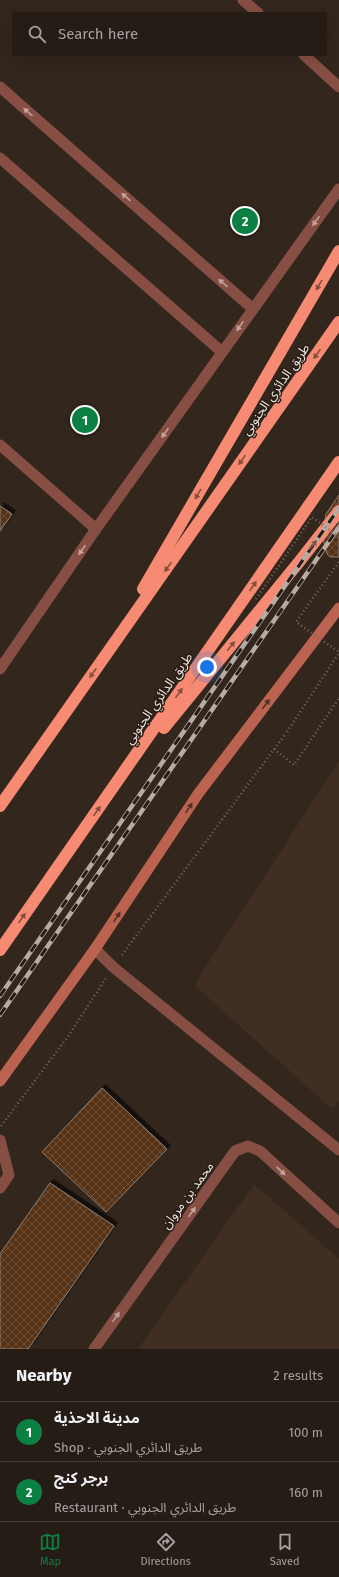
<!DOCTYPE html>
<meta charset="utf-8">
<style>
body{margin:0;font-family:"Fira Sans","Noto Sans Arabic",sans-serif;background:#2e251f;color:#f1f3f6}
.you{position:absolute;left:207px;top:667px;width:14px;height:14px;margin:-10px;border:3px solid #fff;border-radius:50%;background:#1a73e8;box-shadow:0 0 0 6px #1a73e833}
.badge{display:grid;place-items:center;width:26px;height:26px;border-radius:50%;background:#0b8043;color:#fff;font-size:13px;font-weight:700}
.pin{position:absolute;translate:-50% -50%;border:2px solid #fff;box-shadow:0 1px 4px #0006}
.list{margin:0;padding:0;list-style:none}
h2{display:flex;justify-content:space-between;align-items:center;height:52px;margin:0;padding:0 16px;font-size:17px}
h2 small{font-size:13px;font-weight:400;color:#a4a1a1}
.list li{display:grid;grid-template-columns:26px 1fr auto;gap:12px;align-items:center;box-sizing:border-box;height:60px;padding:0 16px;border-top:1px solid #423a35}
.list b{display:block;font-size:15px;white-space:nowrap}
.list p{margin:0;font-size:13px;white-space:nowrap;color:#a4a1a1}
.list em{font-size:13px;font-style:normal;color:#a4a1a1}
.icon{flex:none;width:22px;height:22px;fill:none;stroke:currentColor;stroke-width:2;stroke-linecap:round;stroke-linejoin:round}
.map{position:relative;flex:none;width:339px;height:1349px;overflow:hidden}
.search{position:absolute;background:#261c16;box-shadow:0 4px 16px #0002;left:12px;right:12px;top:12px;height:44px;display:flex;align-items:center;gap:10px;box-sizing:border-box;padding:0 14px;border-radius:0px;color:#a4a1a1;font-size:15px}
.sheet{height:172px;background:#261c16}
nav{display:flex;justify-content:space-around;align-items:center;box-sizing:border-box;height:56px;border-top:1px solid #423a35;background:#261c16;font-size:11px;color:#a4a1a1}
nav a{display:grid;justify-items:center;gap:2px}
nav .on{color:#0b8043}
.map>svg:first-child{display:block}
</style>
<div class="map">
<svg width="339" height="1349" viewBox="0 0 339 1349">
<defs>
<pattern id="building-cross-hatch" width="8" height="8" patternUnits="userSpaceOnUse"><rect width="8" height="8" fill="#563214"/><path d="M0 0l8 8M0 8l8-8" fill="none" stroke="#6f5036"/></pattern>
<filter id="shadow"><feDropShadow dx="3.5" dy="-3.5" stdDeviation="0" flood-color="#0009"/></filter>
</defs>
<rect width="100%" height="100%" fill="#32261d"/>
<g fill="#402e22">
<path d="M339 761V1101L332 1109 194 985Z"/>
<path d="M254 1184 339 1259V1349H138Z"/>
</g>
<g fill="url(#building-cross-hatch)" stroke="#8c7e74" filter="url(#shadow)">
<path d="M339 495V557H330L327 554 323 539 324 527 326 514Z"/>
<path d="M0 506 12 514 0 531Z"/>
<path d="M102 1088 167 1149 106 1212 42 1152Z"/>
<path d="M50 1183 114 1226 28 1349H0V1254Z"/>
</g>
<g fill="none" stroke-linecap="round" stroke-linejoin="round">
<g stroke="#766b64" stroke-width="2.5" stroke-dasharray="1 3" stroke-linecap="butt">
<path d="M287 732 339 653"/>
<path d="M274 749 294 765 339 698"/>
<path d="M122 955 286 733"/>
<path d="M1 1126 69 1035 106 978"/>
</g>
<g stroke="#874f43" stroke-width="11">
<path d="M243 0 258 13"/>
<path d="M304 55 339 87"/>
<path d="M0 87 253 309"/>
<path d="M0 158 222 352"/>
<path d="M0 445 96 529"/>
<path d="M95 949 113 967 339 1150"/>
<path d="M0 1140 9 1175 0 1188"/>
<path d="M94 1349 235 1151 248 1146 260 1151 339 1223"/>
</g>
<path stroke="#874f43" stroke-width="11" d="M0 669 96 529 339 189"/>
<path stroke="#bb6250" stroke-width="11" d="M0 1081 95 949 198 794 339 608"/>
<g stroke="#f78a72" stroke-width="12">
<path d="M143 589 339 251"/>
<path d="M164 728 299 562 339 511"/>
<path d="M0 806 339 322"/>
<path d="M0 950 339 462"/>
</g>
<g stroke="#b5aca6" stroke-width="4.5">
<g id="rail">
<path d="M0 996 339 508"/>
<path d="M0 1015 339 527"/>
</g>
</g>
<use href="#rail" stroke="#281c14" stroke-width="3" stroke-dasharray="9" stroke-linecap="butt"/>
<g stroke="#766b64" stroke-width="2.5" stroke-dasharray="1 3" stroke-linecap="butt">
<path d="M339 562 296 622 339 652"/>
<path d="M256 599 312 517 339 537"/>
</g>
</g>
<defs><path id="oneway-solid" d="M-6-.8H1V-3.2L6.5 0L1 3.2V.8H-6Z"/></defs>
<g fill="#c0a39a">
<use href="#oneway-solid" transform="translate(28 112) rotate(-139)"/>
<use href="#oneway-solid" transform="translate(126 197) rotate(-139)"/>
<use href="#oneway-solid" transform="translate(316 221) rotate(126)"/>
<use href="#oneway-solid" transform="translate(223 283) rotate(-139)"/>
<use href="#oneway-solid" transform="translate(240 326) rotate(125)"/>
<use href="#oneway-solid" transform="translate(165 433) rotate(125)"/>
<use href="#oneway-solid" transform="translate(82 550) rotate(125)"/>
<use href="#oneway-solid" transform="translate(281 1171) rotate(43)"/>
<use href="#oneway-solid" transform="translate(192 1212) rotate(-54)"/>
<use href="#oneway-solid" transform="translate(116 1317) rotate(-54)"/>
</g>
<g fill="#854e3e">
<use href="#oneway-solid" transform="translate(319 285) rotate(120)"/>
<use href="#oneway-solid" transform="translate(317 354) rotate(125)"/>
<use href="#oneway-solid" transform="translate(242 460) rotate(125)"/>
<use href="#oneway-solid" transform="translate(198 494) rotate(120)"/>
<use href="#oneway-solid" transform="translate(313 545) rotate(-53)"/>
<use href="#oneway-solid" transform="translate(168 567) rotate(125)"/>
<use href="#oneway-solid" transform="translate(253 586) rotate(-55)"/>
<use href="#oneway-solid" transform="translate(231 646) rotate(-51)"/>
<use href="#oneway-solid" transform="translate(93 673) rotate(125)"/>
<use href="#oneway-solid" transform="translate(179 693) rotate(-55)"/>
<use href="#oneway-solid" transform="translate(97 811) rotate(-55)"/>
<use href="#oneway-solid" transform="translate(22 918) rotate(-55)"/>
</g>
<g fill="#543126">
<use href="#oneway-solid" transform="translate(266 704) rotate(-53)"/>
<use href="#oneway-solid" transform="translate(189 808) rotate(-56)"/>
<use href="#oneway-solid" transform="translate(117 917) rotate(-56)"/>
</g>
<g text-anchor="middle" stroke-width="3" stroke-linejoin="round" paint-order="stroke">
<g font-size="13" fill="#efe7e2" stroke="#281c14">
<text transform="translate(275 389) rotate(-55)" y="5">طريق الدائري الجنوبي</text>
<text transform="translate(158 698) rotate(-55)" y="5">طريق الدائري الجنوبي</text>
<text transform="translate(187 1195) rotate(-54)" y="5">محمد بن مروان</text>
</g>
</g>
</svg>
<div class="you"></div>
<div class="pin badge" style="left:85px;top:420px">1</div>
<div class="pin badge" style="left:245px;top:221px">2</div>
<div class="search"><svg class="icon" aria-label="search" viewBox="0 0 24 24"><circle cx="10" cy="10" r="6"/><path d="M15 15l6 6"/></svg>Search here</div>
</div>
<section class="sheet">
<h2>Nearby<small>2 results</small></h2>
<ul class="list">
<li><span class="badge">1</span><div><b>مدينة الاحذية</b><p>Shop · طريق الدائري الجنوبي</p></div><em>100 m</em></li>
<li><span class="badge">2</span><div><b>برجر كنج</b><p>Restaurant · طريق الدائري الجنوبي</p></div><em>160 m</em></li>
</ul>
</section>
<nav>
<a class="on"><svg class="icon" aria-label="map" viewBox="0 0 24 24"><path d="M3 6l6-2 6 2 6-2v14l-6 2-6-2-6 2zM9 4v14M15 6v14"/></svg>Map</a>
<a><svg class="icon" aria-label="directions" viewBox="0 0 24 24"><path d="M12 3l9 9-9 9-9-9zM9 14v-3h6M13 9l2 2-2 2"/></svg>Directions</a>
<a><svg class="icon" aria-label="saved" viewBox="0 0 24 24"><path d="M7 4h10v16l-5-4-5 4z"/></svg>Saved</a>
</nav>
